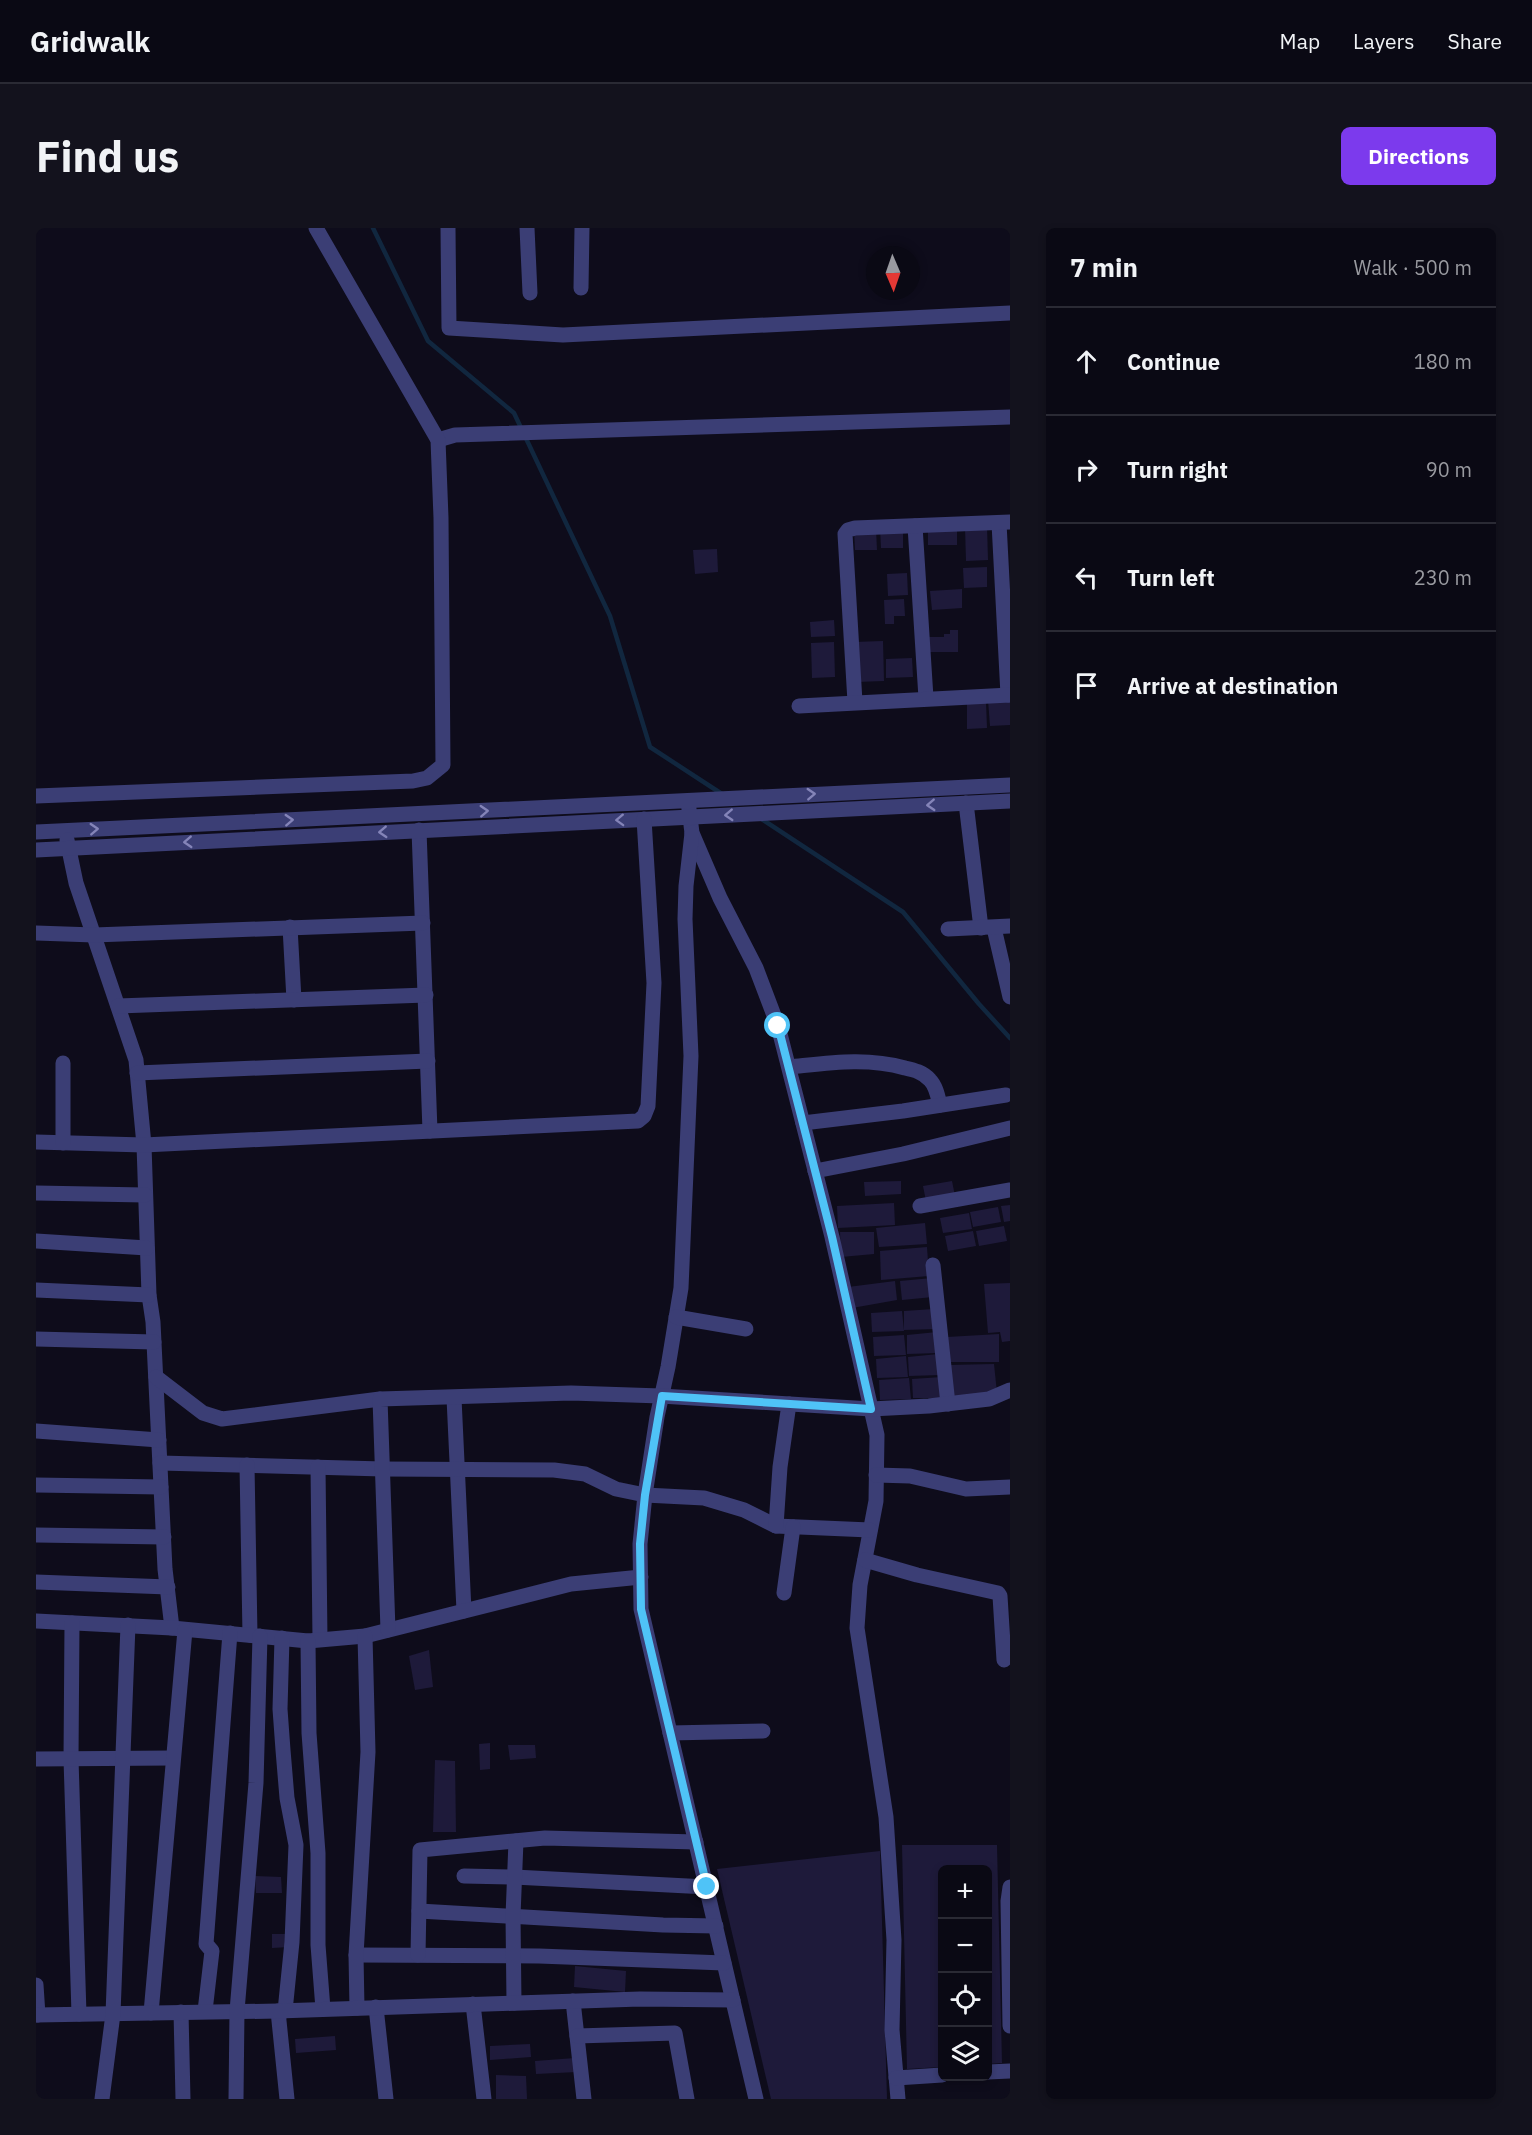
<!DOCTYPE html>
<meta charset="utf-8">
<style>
body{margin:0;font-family:"IBM Plex Sans",sans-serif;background:#13121d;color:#f1f3f6}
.controls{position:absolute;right:18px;bottom:18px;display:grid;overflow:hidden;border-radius:9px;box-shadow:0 3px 9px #0003}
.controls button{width:54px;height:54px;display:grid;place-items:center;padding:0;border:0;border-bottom:2px solid #2a2a34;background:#0a0914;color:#f1f3f6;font:30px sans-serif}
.compass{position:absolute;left:830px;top:18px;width:54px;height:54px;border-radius:50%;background:#0a0914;box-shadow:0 3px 9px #0003;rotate:178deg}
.stop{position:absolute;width:18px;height:18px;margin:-14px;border:4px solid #4fc3f7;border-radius:50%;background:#fff}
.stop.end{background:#4fc3f7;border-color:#fff;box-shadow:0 2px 6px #0008}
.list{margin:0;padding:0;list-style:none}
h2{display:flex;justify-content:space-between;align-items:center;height:78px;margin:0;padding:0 24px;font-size:26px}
h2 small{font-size:20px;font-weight:400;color:#999aa0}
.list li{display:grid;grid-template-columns:39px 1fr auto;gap:18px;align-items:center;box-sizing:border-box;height:108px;padding:0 24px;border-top:2px solid #2a2a34}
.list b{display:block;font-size:22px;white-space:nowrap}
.list em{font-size:20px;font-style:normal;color:#999aa0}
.icon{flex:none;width:33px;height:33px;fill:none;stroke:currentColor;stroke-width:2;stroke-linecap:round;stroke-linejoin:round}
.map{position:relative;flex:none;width:974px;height:1871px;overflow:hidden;border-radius:9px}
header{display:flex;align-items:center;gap:36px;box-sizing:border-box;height:84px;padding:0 30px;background:#0a0914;border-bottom:2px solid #2a2a34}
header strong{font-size:28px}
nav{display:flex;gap:33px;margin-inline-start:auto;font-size:21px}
.intro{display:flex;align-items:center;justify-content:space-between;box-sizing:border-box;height:144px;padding:0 36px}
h1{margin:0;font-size:42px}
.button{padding:15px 27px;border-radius:9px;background:#7c3aed;color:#fff;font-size:21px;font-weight:700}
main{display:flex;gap:36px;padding:0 36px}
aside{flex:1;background:#0a0914;border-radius:9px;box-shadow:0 3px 9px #0003}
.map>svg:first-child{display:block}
</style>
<header>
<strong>Gridwalk</strong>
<nav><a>Map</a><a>Layers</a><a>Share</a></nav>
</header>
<div class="intro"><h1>Find us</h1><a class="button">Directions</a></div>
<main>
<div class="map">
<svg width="974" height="1871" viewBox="0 0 974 1871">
<rect width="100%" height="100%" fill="#0e0c1b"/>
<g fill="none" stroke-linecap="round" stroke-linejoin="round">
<g stroke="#11273f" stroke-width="4.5">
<path d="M337 0 392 113 478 185 574 388 614 519 686 566"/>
<path d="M724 590 867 684 943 776 974 810"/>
</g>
</g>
<g fill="#1e1a3a">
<rect x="892" y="298" width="29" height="19"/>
<path d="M951 298 952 332 930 333 929 299Z"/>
<path d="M844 300H867V320H845Z"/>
<path d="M840 301 841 322H819L818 302Z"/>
<path d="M681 321 682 344 659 346 657 322Z"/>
<path d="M951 339V359L928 360 927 340Z"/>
<path d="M871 345 872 367 852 368 851 346Z"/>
<path d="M926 361V380L896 382 894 363Z"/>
<path d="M868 371 869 388H858V396H849L848 372Z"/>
<path d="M798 392 799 408 775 409 774 394Z"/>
<path d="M914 402H922V424H893V409H908V406H914Z"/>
<path d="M847 413 848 453 820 454 818 414Z"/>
<path d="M798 414 799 449 776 450 775 415Z"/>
<path d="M876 430 877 449 850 450V431Z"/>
<path d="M974 471V497L954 498 952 472Z"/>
<path d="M950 474 951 500 931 501V475Z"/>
<path d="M865 953V966L829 968 828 954Z"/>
<path d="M916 953 919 968 890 973 887 958Z"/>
<path d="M858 975 859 997 802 1000 801 978Z"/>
<path d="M974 977V993L968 994 965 978Z"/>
<path d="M962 979 965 994 937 999 934 984Z"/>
<path d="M933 985 936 1001 907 1005 904 990Z"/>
<path d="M889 995 891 1016 843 1019 840 1000Z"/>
<path d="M968 998 971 1013 943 1018 940 1003Z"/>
<path d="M937 1003 940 1018 912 1023 909 1008Z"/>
<path d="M804 1004H838V1026L805 1029Z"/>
<path d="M891 1019 893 1048 845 1052 844 1023Z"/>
<path d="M896 1050 897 1069 866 1072 864 1053Z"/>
<path d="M859 1053 861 1072 816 1080 812 1059Z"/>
<path d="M974 1055V1113L966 1114 964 1104 952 1105 948 1056Z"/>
<path d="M898 1081 900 1101 868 1102V1083Z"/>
<path d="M866 1083 868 1103 836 1104 835 1085Z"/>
<path d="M901 1104 903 1125 871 1126V1107Z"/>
<path d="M963 1106V1134H913L911 1109Z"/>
<path d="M868 1107 870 1127 838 1128 837 1109Z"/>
<path d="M902 1126 904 1147 873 1148 872 1129Z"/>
<path d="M870 1128 872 1149 841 1150 840 1131Z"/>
<path d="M958 1136 961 1165 916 1168 913 1137Z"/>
<path d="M906 1149 908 1170H877L876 1151Z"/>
<path d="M873 1150 875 1171 844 1172 843 1152Z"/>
<path d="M393 1422 397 1459 379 1462 373 1428Z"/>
<path d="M454 1515V1541L444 1542 443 1516Z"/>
<path d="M472 1517H499L500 1530 474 1532Z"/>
<path d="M399 1532 419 1533 420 1604H397Z"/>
<path d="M866 1617H961L966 1835 952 1836V1642H906V1839L871 1841Z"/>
<path d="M844 1623 851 1871H735L681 1641Z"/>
<path d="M219 1648 245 1649 246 1665H220Z"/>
<path d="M236 1706H252L253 1719 236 1720Z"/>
<path d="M539 1738 590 1743 589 1764 538 1759Z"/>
<path d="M299 1808 300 1822 260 1825 259 1811Z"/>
<path d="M494 1816 495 1829 454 1832V1818Z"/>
<path d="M539 1830 541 1844 500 1846 499 1833Z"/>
<path d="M460 1847 490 1848 491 1871H460Z"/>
</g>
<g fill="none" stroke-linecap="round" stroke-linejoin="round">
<g stroke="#3b3e75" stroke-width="15">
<path d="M412 0 413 100 527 107 974 85"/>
<path d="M491 0 494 65"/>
<path d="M545 60 546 0"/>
<path d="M402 212 419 207 974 189"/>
<path d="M963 295 972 467"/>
<path d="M879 298 890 470"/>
<path d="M819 474 809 306 812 302 819 300 974 294"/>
<path d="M763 478 974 467"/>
<path d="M0 568 377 553 391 550 407 537 405 290 402 212 280 0"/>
<path d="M652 573 656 605 684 670 720 740 742 798 796 1009 841 1207 840 1273 824 1357 821 1400 850 1589 858 1712 856 1802 862 1871"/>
<path d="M930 575 945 700"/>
<path d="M383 602 394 903"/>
<path d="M0 604 974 557"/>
<path d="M656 605 650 658 649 691 655 828 645 1060 632 1139 621 1189 609 1267 604 1316 605 1381 720 1871"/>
<path d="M31 612 40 655 100 832 108 917 113 1067 117 1094 129 1341 136 1400"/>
<path d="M0 622 974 573"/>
<path d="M254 699 258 772"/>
<path d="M958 700 974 769"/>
<path d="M912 701 974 698"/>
<path d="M0 705 58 707 387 695"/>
<path d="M82 778 390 767"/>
<path d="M754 839C793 835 830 829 869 840 878 842 887 844 894 852 900 858 902 869 904 877"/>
<path d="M101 845 392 833"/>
<path d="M767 895 867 883 970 867"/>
<path d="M0 914 108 917 602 893 608 888 612 878 618 755 608 591"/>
<path d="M27 915V835"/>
<path d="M779 943 867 926 974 900"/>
<path d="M0 965 109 967"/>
<path d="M884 978 974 962"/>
<path d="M0 1013 111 1020"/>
<path d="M897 1037 912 1176"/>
<path d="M0 1062 113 1067"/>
<path d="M640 1089 710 1101"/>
<path d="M0 1111 118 1114"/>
<path d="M120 1149 167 1185 186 1191 344 1171"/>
<path d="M418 1170 428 1383"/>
<path d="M0 1203 123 1212"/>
<path d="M124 1235 347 1241 518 1242 549 1246 580 1261 609 1267 668 1270 708 1282 740 1298 834 1302"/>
<path d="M211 1237 214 1407"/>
<path d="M282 1239 284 1411"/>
<path d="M840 1247 874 1248 930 1261 974 1259"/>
<path d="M0 1257 125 1259"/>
<path d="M740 1298 744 1239 753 1176"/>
<path d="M0 1307 128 1309"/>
<path d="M829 1332 881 1347 962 1365 964 1368 968 1432"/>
<path d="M0 1354 132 1359"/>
<path d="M748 1365 757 1299"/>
<path d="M0 1393 136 1400 272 1413 329 1408 535 1356 605 1349"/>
<path d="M36 1395 35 1531 43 1786"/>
<path d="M352 1402 344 1171 535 1165 625 1168 835 1181 893 1178 953 1171 974 1162"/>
<path d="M246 1410 244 1481 247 1522 251 1570 260 1617 256 1714 249 1783"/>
<path d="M272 1413 273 1505 282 1625V1717L287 1781"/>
<path d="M634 1505 727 1503"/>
<path d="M0 1531 137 1530"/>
<path d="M428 1648 478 1649 671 1659"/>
<path d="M974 1659 972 1673 974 1798"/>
<path d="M383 1683 627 1697 680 1698"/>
<path d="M320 1727 503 1728 688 1735"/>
<path d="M382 1727 384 1622 509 1610 660 1614"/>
<path d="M0 1757 2 1787"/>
<path d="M537 1773 548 1871"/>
<path d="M478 1775 477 1688 480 1613"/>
<path d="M437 1776 448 1871"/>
<path d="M340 1779 350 1871"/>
<path d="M321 1780 320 1727 332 1524 329 1408"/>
<path d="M169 1783 176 1723 170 1716 194 1405"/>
<path d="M242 1783 251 1871"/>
<path d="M145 1784 147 1871"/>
<path d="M115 1785 149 1402"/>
<path d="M0 1787 242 1783 604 1771 697 1772"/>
<path d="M541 1808 639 1805 651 1871"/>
<path d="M952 1844 974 1843"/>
<path d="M860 1850 906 1847"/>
<path d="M66 1871 77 1786 92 1397"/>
<path d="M200 1871 201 1783 220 1555 224 1408"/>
</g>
</g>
<defs><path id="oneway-chevron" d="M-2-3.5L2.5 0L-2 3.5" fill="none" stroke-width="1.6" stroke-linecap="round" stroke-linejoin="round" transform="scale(1.5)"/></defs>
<g stroke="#8484b8">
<use href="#oneway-chevron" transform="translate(775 566) rotate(-3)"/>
<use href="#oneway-chevron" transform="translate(895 577) rotate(177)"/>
<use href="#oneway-chevron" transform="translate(448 583) rotate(-3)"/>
<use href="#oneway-chevron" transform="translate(693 587) rotate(177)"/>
<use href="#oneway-chevron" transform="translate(253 592) rotate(-3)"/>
<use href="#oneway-chevron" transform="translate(584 592) rotate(178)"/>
<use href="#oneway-chevron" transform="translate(58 601) rotate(-3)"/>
<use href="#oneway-chevron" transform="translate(347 604) rotate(177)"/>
<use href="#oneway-chevron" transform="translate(152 614) rotate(177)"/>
</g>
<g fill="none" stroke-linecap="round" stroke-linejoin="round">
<path stroke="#4fc3f7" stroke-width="8" d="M671 1659 605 1381 604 1316 609 1267 626 1168 835 1181 796 1009 742 798"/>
</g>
</svg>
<div class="controls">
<button>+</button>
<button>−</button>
<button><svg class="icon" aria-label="locate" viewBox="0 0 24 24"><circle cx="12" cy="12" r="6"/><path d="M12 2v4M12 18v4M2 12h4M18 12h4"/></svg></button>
<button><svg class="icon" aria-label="layers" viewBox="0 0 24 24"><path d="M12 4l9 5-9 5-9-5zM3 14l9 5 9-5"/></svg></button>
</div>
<svg class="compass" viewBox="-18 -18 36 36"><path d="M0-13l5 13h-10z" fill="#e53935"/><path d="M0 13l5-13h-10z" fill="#999aa0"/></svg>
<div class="stop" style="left:742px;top:798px"></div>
<div class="stop end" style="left:671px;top:1659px"></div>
</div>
<aside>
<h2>7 min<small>Walk · 500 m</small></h2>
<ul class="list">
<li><svg class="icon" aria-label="ahead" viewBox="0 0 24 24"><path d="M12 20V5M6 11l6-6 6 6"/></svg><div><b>Continue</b></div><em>180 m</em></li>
<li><svg class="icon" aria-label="right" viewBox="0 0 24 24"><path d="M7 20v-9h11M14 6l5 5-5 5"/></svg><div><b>Turn right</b></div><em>90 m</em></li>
<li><svg class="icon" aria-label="left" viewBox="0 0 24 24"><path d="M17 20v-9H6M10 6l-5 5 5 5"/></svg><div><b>Turn left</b></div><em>230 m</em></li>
<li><svg class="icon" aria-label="arrive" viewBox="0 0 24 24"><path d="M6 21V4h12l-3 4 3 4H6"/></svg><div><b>Arrive at destination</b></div></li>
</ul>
</aside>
</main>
